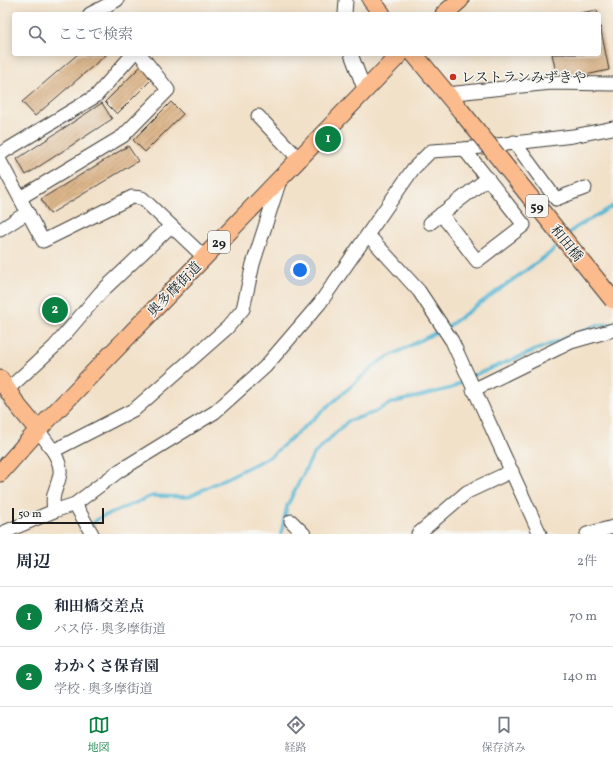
<!DOCTYPE html>
<html lang="ja">
<meta charset="utf-8">
<style>
body{margin:0;font-family:Vollkorn,"Noto Serif JP",serif;background:#f6f6f7;color:#1f2937}
.scale{position:absolute;left:12px;bottom:10px;width:92px;box-sizing:border-box;padding-left:4px;border:2px solid #1c1c1c;border-top:0;font-size:11px;line-height:14px;white-space:nowrap;color:#1c1c1c;-webkit-text-stroke:3px #f6f6f2;paint-order:stroke}
.you{position:absolute;left:300px;top:270px;width:14px;height:14px;margin:-10px;border:3px solid #fff;border-radius:50%;background:#1a73e8;box-shadow:0 0 0 6px #1a73e833}
.badge{display:grid;place-items:center;width:26px;height:26px;border-radius:50%;background:#0b8043;color:#fff;font-size:13px;font-weight:700}
.pin{position:absolute;translate:-50% -50%;border:2px solid #fff;box-shadow:0 1px 4px #0006}
.list{margin:0;padding:0;list-style:none}
h2{display:flex;justify-content:space-between;align-items:center;height:52px;margin:0;padding:0 16px;font-size:17px}
h2 small{font-size:13px;font-weight:400;color:#747a83}
.list li{display:grid;grid-template-columns:26px 1fr auto;gap:12px;align-items:center;box-sizing:border-box;height:60px;padding:0 16px;border-top:1px solid #e0e1e3}
.list b{display:block;font-size:15px;white-space:nowrap}
.list p{margin:0;font-size:13px;white-space:nowrap;color:#747a83}
.list em{font-size:13px;font-style:normal;color:#747a83}
.icon{flex:none;width:22px;height:22px;fill:none;stroke:currentColor;stroke-width:2;stroke-linecap:round;stroke-linejoin:round}
.map{position:relative;flex:none;width:613px;height:534px;overflow:hidden}
.search{position:absolute;background:#fff;box-shadow:0 2px 10px #0003;left:12px;right:12px;top:12px;height:44px;display:flex;align-items:center;gap:10px;box-sizing:border-box;padding:0 14px;border-radius:4px;color:#747a83;font-size:15px}
.sheet{height:172px;background:#fff}
nav{display:flex;justify-content:space-around;align-items:center;box-sizing:border-box;height:56px;border-top:1px solid #e0e1e3;background:#fff;font-size:11px;color:#747a83}
nav a{display:grid;justify-items:center;gap:2px}
nav .on{color:#0b8043}
.map>svg:first-child{display:block}
</style>
<div class="map">
<svg width="613" height="534" viewBox="0 0 613 534">
<defs>
<pattern id="building-hatch" width="6" height="6" patternUnits="userSpaceOnUse"><rect width="6" height="6" fill="#dbb58b"/><path d="M-1 1l2-2M0 6l6-6M5 7l2-2" fill="none" stroke="#bb9b77"/></pattern>
</defs>
<rect width="100%" height="100%" fill="#f6f6f2"/>
<filter id="ink" filterUnits="userSpaceOnUse"><feTurbulence type="fractalNoise" baseFrequency=".025" numOctaves="2"/><feDisplacementMap in="SourceGraphic" scale="8" xChannelSelector="R" yChannelSelector="G"/><feConvolveMatrix kernelMatrix="1 2 1 2 8 2 1 2 1" color-interpolation-filters="sRGB"/></filter>
<filter id="wash" filterUnits="userSpaceOnUse"><feTurbulence type="fractalNoise" baseFrequency=".012" numOctaves="4" result="noise"/><feDisplacementMap in="SourceGraphic" scale="16" xChannelSelector="R" yChannelSelector="G"/><feGaussianBlur stdDeviation="0.9" result="paint"/><feColorMatrix in="noise" values="0 0 0 0 0 0 0 0 0 0 0 0 0 0 0 0 0 1.4 0 .05"/><feComposite in="paint" operator="in"/></filter>
<g filter="url(#wash)">
<rect width="100%" height="100%" fill="#f2e1c9"/>
<g fill="none" stroke-linecap="round" stroke-linejoin="round">
<g stroke="#54b6d3" stroke-width="3.5">
<path d="M567 235 575 228 613 206"/>
<path d="M447 327 550 253 560 242"/>
<path d="M472 376 597 325 613 324"/>
<path d="M91 525 99 518 152 496 188 497 271 456 380 361 441 330"/>
<path d="M281 534 287 506 313 455 348 421 373 413 391 403 452 388 466 379"/>
</g>
</g>
<g id="blocks">
<g fill="url(#building-hatch)">
<path d="M597 10 598 14H580V13Z"/>
<path d="M600 25 609 70 558 81 552 54H599Z"/>
<path d="M78 54H107L35 116 22 102Z"/>
<path d="M143 64 155 76 117 114 105 102Z"/>
<path d="M171 102 183 114 145 152 133 140Z"/>
<path d="M102 103 112 119 26 175 17 159Z"/>
<path d="M128 146 138 161 50 214 41 199Z"/>
</g>
</g>
</g>
<g filter="url(#ink)">
<use href="#blocks" fill-opacity="0" stroke="#3c3a36" stroke-width="1"/>
<g fill="none" stroke-linecap="round" stroke-linejoin="round">
<g stroke="#3c3a36" stroke-width="15">
<g id="minor">
<path d="M90 14 117 0"/>
<path d="M345 14 346 0"/>
<path d="M351 54 365 91"/>
<path d="M447 94 551 83 613 84"/>
<path d="M258 116 299 159"/>
<path d="M514 142 556 199 585 188"/>
<path d="M0 154 96 96 133 54"/>
<path d="M0 161 43 241 132 197 142 198 204 257"/>
<path d="M20 198 123 136 168 90 140 54"/>
<path d="M441 214 477 261 524 225 464 149"/>
<path d="M430 223 488 178"/>
<path d="M0 230 28 212"/>
<path d="M368 235 419 291 452 341 540 534"/>
<path d="M7 390 54 347 100 293 171 226"/>
<path d="M473 390 571 342 613 330"/>
<path d="M38 430C46 441 62 459 60 474 57 491 51 491 54 511"/>
<path d="M53 451 135 409 227 328 243 309 253 264 280 180"/>
<path d="M75 504 92 534"/>
<path d="M291 521 304 534"/>
<path d="M0 534 54 511 75 504 119 471 215 412 265 367 320 303 413 169 431 151 464 149 573 136 613 128"/>
<path d="M418 534 467 492 512 471"/>
<path d="M587 534 613 527"/>
</g>
</g>
<g stroke="#3c3a36" stroke-width="19">
<g id="major">
<path d="M371 0 382 14"/>
<path d="M444 14 460 0"/>
<path d="M414 54 461 111"/>
<path d="M0 379 18 406 38 430"/>
<path d="M0 473 38 430 400 54"/>
</g>
</g>
<use href="#minor" stroke="#fff" stroke-width="13"/>
<use href="#major" stroke="#fbbb8d" stroke-width="17"/>
<g stroke="#3c3a36" stroke-width="19" stroke-linecap="butt">
<path id="major-bridge" d="M461 111 613 300"/>
</g>
<use href="#major-bridge" stroke="#fbbb8d" stroke-width="17"/>
</g>
</g>
<circle fill="#c8321e" stroke="#f6f6f2" stroke-width="1.5" cx="453" cy="77" r="4"/>
<g text-anchor="middle" stroke-width="3" stroke-linejoin="round" paint-order="stroke">
<g fill="#f6f6f2" stroke="#5d5d5c" stroke-width="1">
<rect x="526" y="195" width="22" height="22" rx="3"/>
<rect x="208" y="231" width="22" height="22" rx="3"/>
</g>
<g font-size="13" font-weight="bold" fill="#1c1c1c">
<text x="537" y="211">59</text>
<text x="219" y="247">29</text>
</g>
<g font-size="14" fill="#1c1c1c" stroke="#f6f6f2" text-anchor="start">
<text x="461" y="82">レストランみずきや</text>
</g>
<g font-size="14" fill="#1c1c1c" stroke="#f6f6f2">
<text transform="translate(567 243) rotate(51)" y="5">和田橋</text>
<text transform="translate(174 289) rotate(-46)" y="5">奥多摩街道</text>
</g>
</g>
</svg>
<div class="scale">50 m</div>
<div class="you"></div>
<div class="pin badge" style="left:328px;top:139px">1</div>
<div class="pin badge" style="left:55px;top:310px">2</div>
<div class="search"><svg class="icon" aria-label="search" viewBox="0 0 24 24"><circle cx="10" cy="10" r="6"/><path d="M15 15l6 6"/></svg>ここで検索</div>
</div>
<section class="sheet">
<h2>周辺<small>2件</small></h2>
<ul class="list">
<li><span class="badge">1</span><div><b>和田橋交差点</b><p>バス停 · 奥多摩街道</p></div><em>70 m</em></li>
<li><span class="badge">2</span><div><b>わかくさ保育園</b><p>学校 · 奥多摩街道</p></div><em>140 m</em></li>
</ul>
</section>
<nav>
<a class="on"><svg class="icon" aria-label="map" viewBox="0 0 24 24"><path d="M3 6l6-2 6 2 6-2v14l-6 2-6-2-6 2zM9 4v14M15 6v14"/></svg>地図</a>
<a><svg class="icon" aria-label="directions" viewBox="0 0 24 24"><path d="M12 3l9 9-9 9-9-9zM9 14v-3h6M13 9l2 2-2 2"/></svg>経路</a>
<a><svg class="icon" aria-label="saved" viewBox="0 0 24 24"><path d="M7 4h10v16l-5-4-5 4z"/></svg>保存済み</a>
</nav>
